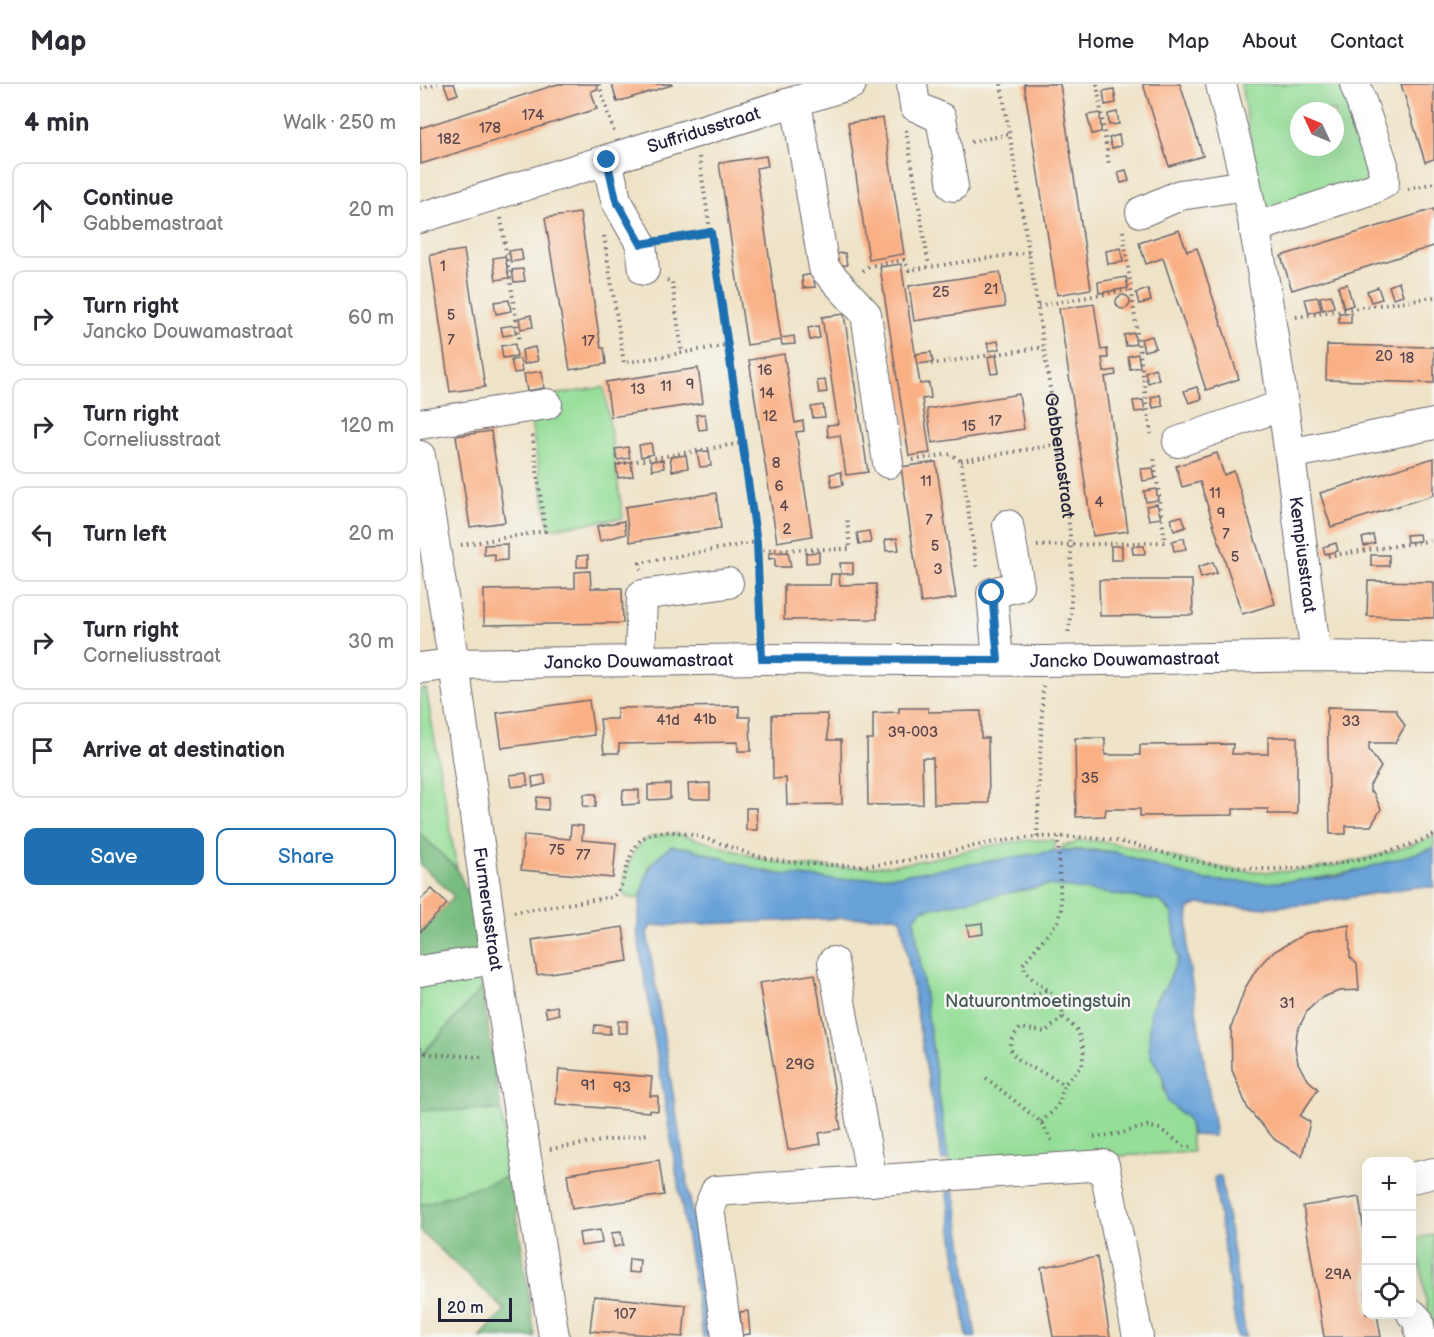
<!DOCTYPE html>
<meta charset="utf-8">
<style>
body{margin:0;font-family:"Balsamiq Sans",sans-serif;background:#f2f2f3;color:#2b2b33}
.controls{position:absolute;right:18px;bottom:18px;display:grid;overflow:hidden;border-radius:12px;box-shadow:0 6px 24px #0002}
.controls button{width:54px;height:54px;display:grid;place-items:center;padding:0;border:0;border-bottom:2px solid #e1e1e2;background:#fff;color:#2b2b33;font:30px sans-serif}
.compass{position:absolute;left:870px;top:18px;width:54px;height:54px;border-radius:50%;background:#fff;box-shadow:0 6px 24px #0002;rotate:314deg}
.scale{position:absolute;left:18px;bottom:15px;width:74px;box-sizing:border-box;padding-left:6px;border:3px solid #22223b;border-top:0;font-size:16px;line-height:21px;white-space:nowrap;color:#22223b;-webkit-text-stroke:4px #f6f6f2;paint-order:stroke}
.stop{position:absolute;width:18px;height:18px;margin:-14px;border:4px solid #1f6fb2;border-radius:50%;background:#fff}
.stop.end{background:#1f6fb2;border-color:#fff;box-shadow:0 2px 6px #0008}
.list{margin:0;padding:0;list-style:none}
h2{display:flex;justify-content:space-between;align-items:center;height:78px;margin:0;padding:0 24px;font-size:26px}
h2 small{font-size:20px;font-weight:400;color:#7c7c81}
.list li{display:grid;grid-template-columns:39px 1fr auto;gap:18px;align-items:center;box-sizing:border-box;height:96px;margin:0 12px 12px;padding:0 12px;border:2px solid #e1e1e2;border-radius:12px}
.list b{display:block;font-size:22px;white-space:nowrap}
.list p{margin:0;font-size:20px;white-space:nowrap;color:#7c7c81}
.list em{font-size:20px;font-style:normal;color:#7c7c81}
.actions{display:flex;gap:12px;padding:18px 24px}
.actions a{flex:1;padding:14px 0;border:2px solid #1f6fb2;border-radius:12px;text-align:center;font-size:21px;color:#1f6fb2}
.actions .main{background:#1f6fb2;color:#fff}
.icon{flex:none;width:33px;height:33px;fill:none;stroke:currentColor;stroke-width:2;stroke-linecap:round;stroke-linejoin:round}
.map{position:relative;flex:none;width:1014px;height:1253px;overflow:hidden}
header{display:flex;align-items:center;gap:36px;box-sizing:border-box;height:84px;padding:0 30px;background:#fff;border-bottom:2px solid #e1e1e2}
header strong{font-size:28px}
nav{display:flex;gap:33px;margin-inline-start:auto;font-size:21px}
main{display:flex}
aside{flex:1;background:#fff}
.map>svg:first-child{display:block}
</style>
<header>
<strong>Map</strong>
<nav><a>Home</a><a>Map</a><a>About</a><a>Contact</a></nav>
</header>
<main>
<aside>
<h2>4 min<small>Walk · 250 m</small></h2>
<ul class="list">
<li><svg class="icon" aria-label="ahead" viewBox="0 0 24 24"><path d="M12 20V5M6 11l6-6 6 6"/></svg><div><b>Continue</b><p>Gabbemastraat</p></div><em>20 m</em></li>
<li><svg class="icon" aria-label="right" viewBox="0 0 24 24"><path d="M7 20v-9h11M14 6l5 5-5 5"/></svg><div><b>Turn right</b><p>Jancko Douwamastraat</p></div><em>60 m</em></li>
<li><svg class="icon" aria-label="right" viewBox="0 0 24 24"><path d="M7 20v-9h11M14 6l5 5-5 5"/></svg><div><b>Turn right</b><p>Corneliusstraat</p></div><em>120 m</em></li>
<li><svg class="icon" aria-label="left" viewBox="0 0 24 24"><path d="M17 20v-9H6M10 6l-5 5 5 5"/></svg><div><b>Turn left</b></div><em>20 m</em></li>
<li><svg class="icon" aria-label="right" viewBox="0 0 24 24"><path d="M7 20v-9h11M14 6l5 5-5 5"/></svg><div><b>Turn right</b><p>Corneliusstraat</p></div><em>30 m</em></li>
<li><svg class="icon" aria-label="arrive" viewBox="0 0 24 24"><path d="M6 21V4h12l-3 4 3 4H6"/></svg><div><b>Arrive at destination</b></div></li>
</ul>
<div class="actions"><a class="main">Save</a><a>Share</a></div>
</aside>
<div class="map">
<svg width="1014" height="1253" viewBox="0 0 1014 1253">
<rect width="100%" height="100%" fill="#f6f6f2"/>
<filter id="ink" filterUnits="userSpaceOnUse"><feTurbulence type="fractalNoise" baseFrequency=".0167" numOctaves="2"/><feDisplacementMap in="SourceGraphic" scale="12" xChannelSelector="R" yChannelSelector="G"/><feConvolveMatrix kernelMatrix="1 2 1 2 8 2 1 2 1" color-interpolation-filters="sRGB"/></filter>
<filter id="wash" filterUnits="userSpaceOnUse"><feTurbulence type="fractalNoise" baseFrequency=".008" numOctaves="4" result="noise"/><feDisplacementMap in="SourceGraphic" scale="24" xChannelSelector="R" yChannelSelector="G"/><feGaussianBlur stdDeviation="1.35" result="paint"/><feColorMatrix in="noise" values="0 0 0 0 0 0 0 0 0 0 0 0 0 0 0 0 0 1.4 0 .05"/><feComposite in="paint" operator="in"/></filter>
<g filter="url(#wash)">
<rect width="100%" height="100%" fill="#efe3c7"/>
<g fill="#95de98" stroke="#5c806a" stroke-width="1.5" fill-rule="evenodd">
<path d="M821 0H924L954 97 843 133ZM879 27H915V63H879Z"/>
<path d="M184 303 203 434 129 445 110 332 133 311Z"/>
<path d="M0 605H6L37 785 0 750Z"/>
<path d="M256 750C286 756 314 768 344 775 382 785 424 785 463 782 520 778 576 753 634 756L635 767C564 776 492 796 421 796 369 796 317 782 269 764L229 781 221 815 206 813C198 798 213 761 228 754 237 750 247 750 256 750Z"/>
<path d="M1014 753V764C941 789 863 807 785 796 754 791 726 777 697 769 681 764 659 767 642 766L643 761 654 760 657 756 678 757C721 763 764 778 808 785 877 795 949 777 1014 753Z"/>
<path d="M629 801 740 817 752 829 758 875 746 902 734 917 731 972 743 993V1005L756 1026 768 1035 773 1068 529 1081 494 835 501 826Z"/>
<path d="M61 897 62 904 3 969 0 966V900Z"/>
<path d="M0 1026H81L91 1092 0 1121Z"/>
<path d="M1014 1151V1242H1010L996 1154Z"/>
</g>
<g fill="#78bd80" stroke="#4d705e" stroke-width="1.5">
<path d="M0 750 37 785 69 857 56 870 0 876V849L34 812 0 780Z"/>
<path d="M62 904 81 1026H0V966L4 969Z"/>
<path d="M91 1092 115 1253H60L85 1226 0 1147V1121Z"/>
</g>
<g fill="#69a2d8" stroke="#46628a" stroke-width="1.5">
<path d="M252 762 269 764 350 789 420 796 481 791 642 766 695 768 731 781 784 796 845 799 915 793 1014 764V803H994L883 821 833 824 779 820 769 824 767 868 795 1045 794 1052 772 1051 768 1035 747 1017 743 993 731 972 729 963 730 926 746 902 758 875 752 829 740 817 629 801 501 826 494 835 528 1075 522 1077 481 835 476 832 231 842 227 848 292 1252 283 1253 217 847C221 813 220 780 252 762Z"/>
<path d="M797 1092H801L826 1253H817L794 1094Z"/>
<path d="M533 1106 536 1117 556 1253H547L527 1111V1107Z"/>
</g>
<g id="blocks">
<g fill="#fab085">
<path d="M24 0H34L38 10 29 13Z"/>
<path d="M138 0H176L178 5 171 7 177 25 1 80 0 44Z"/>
<path d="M192 0H252V1L197 18Z"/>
<path d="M604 0H640L671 205 637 211Z"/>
<path d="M723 0H760L783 72 749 82Z"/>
<path d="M981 0H1014V75L1005 78Z"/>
<path d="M694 5 696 19 685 21 683 7Z"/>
<path d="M697 28 699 40 689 41 688 30Z"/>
<path d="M680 29 681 48 672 50 667 31Z"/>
<path d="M463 34 484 170 449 176 428 39Z"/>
<path d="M699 51 701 62 692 64 689 54Z"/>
<path d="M346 72 348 82 336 84 361 254 374 252 375 260 362 261 361 256 327 261 299 79Z"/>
<path d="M706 86 709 97 701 99 698 88Z"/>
<path d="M1014 125V162L872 206 861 172Z"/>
<path d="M160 129 181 264H184L186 280 150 286 125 134Z"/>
<path d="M759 146 767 167 777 164 819 295 786 306 743 174 726 180 719 159Z"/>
<path d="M701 164 703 178 688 180 686 167Z"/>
<path d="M101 165 103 176 91 178 89 167Z"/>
<path d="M44 166 65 303 30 308 10 171Z"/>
<path d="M425 169 427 181 416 182 414 170Z"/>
<path d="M85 172 89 194 76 196 73 174Z"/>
<path d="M481 180 500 300 509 299 511 314 502 315 510 369 489 372 460 183Z"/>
<path d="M103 185 105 197 94 198 92 186Z"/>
<path d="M580 188 585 223 494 237 489 202Z"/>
<path d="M393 190 395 203 383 204 382 192Z"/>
<path d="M706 193 708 204 679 209 678 198Z"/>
<path d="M979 198 983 211 973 214 969 202Z"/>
<path d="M927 200 933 221 924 224 918 202Z"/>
<path d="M958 203 962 215 951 218 947 207Z"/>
<path d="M728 205 731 217 719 220 716 209Z"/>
<path d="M911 211 914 223 903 226 900 213Z"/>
<circle cx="703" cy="218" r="7"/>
<path d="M898 213 901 226 889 229 885 215Z"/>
<path d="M89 216 91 227 76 230 74 218Z"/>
<path d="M674 220 681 266 687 265 688 274H682L684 288 695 286 696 291 685 293 708 447 673 452 639 225Z"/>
<rect x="919" y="229" width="12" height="10"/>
<path d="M424 230 448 388 426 391 420 351 408 353 407 341 418 340 402 233Z"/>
<path d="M111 231 113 243 101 245 99 234Z"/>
<path d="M94 241 96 250 83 252 81 243Z"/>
<path d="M398 242 400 254 390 256 388 244Z"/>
<path d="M714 249 716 260 706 262 704 251Z"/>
<path d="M732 252 736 264 724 267 721 255Z"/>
<path d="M578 257 580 265 569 267 567 259Z"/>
<path d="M95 260 97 272 83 274 81 262Z"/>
<path d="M907 261 1014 263V299L906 296Z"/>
<path d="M115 263 118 277 104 280 102 266Z"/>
<path d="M511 268 513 278 498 280 496 270Z"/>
<path d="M364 270 375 339 383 337 384 347 376 348 392 452 357 458 329 276Z"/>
<path d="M718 270 720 283 710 285 708 272Z"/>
<path d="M576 271 579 289 571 290 568 273Z"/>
<path d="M100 275 102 288 94 289 91 276Z"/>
<path d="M278 284 283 319 191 333 186 298Z"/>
<path d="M735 284 739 295 728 299 725 288Z"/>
<path d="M122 287 124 304 107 307 104 290Z"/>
<path d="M405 296 407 308 399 309 397 297Z"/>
<path d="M777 303 782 315 769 319 764 307Z"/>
<path d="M599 310 604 345 512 359 507 325Z"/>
<path d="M740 311 743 322 733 324 731 313Z"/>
<path d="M723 316 725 327 715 328 713 317Z"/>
<path d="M403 321 405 333 393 334 391 323Z"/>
<path d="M285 330 287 345 279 346 276 331Z"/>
<path d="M71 347 85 438 50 443 36 352Z"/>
<path d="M231 359 233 370 221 373 219 361Z"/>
<path d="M208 363 210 374 197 376 195 365Z"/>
<path d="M289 367 291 382 280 383 277 368Z"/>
<path d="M797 369 804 391 814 387 855 520 822 530 780 398 762 403 756 382Z"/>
<path d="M266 371 268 384 252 387 250 373Z"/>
<path d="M1014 374V411L911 443 900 409Z"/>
<path d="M243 376 244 384 232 386 231 377Z"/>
<path d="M211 378 213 392 198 394 196 381Z"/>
<path d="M516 378 536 514 501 519 481 383Z"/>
<path d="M733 384 735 395 723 397 721 385Z"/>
<path d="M421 388 423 401 412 403 410 390Z"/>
<path d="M736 405 738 416 726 418 724 407Z"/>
<path d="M296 409 301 444 210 458 205 423Z"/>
<path d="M737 420 741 434 729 436 726 422Z"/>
<path d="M762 432 766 443 754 447 751 435Z"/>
<path d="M204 437 206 450 180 457 177 442Z"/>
<path d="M449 447 451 459 439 460 437 449Z"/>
<path d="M999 450 1000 457 987 458 986 451Z"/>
<path d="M953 451 955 459 944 462 942 454Z"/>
<path d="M477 454 479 466 466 467 465 456Z"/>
<path d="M764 454 766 465 754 467 752 457Z"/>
<path d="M916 459 918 467 905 470 903 463Z"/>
<path d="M87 460V476L75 477V470L64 471V461Z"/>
<rect x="691" y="462" width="11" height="14"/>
<path d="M712 462H724L725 470H713Z"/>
<path d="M368 468 371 483H355V474L349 475V469Z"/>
<path d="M399 468V478L386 479V469Z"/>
<path d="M168 471V483H157V472Z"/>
<rect x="951" y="471" width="18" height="11"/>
<path d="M793 478 797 489 781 494 778 483Z"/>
<path d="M420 479H433V490H421Z"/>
<path d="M170 487 171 504H202L203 539 64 541V506L155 504V488Z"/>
<path d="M411 490H419L420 501 456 500 457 535 364 536V501H410Z"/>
<path d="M679 496H772L773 531 680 532Z"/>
<path d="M948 497 1014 498V534L947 532Z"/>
<path d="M169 616 174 651 82 664 77 629Z"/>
<path d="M319 622V633H330L331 667H318V658L199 660V669H184L180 635H197V624Z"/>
<path d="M907 623 975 625 985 642 975 659H949V666L961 683 950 701V708H953L961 725 951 742H926V750H910Z"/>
<path d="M479 624H508V628L561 627V654H568L569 719 514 720 513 674H502L503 720 448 721 447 655H453V629L479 628Z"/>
<path d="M407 630 408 656H421L422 720 367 721 366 694 353 695 352 631Z"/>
<path d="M848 653H877V730H848V725H813V731L720 732V725H686L685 732 656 733 655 654H685V671H720V661L813 660 812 670H848Z"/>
<path d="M106 689 108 701 92 703 90 691Z"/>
<path d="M124 691 126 700 113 703 112 693Z"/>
<path d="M290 699V715H269L268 700Z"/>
<path d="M250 700V715L228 716V701Z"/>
<path d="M203 706H219V720L202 721Z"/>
<path d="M164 710H176V723L163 722Z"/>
<path d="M117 713 129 714 128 726 116 725Z"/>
<path d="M326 724H336L337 746H326Z"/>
<path d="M151 741 163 742 162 756 196 759 193 794 101 786 104 751 150 755Z"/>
<path d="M12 805 27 820 0 848V816Z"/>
<path d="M562 839 563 850 549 852 547 841Z"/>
<path d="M929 841 930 873 937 880 939 906 919 907 901 914 887 927 877 948 875 964 878 979 886 994 898 1005 880 1032 890 1038 882 1072 855 1056 828 1025 812 986 811 944 825 904 836 886 850 870 886 849Z"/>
<path d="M203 843 208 877 117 891 112 856Z"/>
<path d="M395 890 421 1045 399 1049 401 1060 368 1066 339 899Z"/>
<path d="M137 922 139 930 127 933 125 924Z"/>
<rect x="198" y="937" width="9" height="12"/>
<path d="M175 941 190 942V950L174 949Z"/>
<path d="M139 985 232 993 230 1012H238V1027L229 1026V1028L136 1020Z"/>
<path d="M239 1076 244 1111 152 1125 147 1090Z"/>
<path d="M939 1113 946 1162V1230H957L961 1253H904L883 1122Z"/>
<path d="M180 1146 182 1159 161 1162 159 1149Z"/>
<path d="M201 1148 203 1161 194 1163 191 1149Z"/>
<path d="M677 1173 690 1253H633L621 1183Z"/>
<path d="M209 1175 220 1176 219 1189 208 1188Z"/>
<path d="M174 1212 266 1221 263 1253 170 1247Z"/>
<path d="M328 1227 330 1250 322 1251 320 1228Z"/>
</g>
</g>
</g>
<g filter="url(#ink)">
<use href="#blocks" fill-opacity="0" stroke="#6a666c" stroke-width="1.5"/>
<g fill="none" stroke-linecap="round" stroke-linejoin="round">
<g stroke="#6a666c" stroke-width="32">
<g id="minor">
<path d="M492 0 495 22 521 34 533 102"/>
<path id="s2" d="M801 0C809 34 819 67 826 101 858 257 875 415 896 572"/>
<path d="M376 18 404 184 446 230 468 379"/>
<path d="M187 76 196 116 221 160 224 186"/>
<path d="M721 128 760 111 826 101"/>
<path id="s3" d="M0 134 431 0"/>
<path d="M834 144 952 105 964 99 963 81 935 0"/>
<path d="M0 340 127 320"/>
<path d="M758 358 863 321"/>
<path d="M870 370 1014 340"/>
<path id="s4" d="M0 372 34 580 75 875 134 1253"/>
<path d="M220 576 222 511 308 499"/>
<path d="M578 576 572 509 599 502 588 441"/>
<path id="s5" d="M0 584 34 580 342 575 624 577 896 572 1014 574"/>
<path d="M413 878 452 1097"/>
<path d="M0 887 75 875"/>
<path d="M992 1094 1014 1089"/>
<path d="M992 1230 998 1236 1001 1253"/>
<path d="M307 1253 289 1124 296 1107 684 1081 718 1253"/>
</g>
</g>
<g stroke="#6a666c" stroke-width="4" stroke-dasharray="1.5 4.5" stroke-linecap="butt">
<path d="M179 0 194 48"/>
<path id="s1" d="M581 0C598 99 614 198 629 298 642 382 659 467 648 552"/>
<path d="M677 0 689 81"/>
<path d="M0 4 18 0"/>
<path d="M486 46 509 182"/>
<path d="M551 58 590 50"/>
<path d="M279 73 337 458 341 550"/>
<path d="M988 105 1014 99"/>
<path d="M81 134 99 255"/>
<path d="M703 147 731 350"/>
<path d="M184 152 204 279 307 261"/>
<path d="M245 156 291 148"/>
<path d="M443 187 449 182 484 176 489 186 610 168"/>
<path d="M247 196 252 198 262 269"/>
<path d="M618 222 712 205"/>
<path d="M876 233 1014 213"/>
<path d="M511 280 624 263"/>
<path d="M493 376 531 370 541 377 557 486"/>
<path d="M541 377 639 360"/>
<path d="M199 380 322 359"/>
<path d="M41 461 125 447 112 349"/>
<path d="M617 462 745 458 734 373"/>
<path d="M337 466 430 465 427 433"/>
<path d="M908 472 1014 456"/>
<path d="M221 486 220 479 337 458"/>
<path d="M617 753 623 602"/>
<path d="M638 753 641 825 638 837 603 880C610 905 644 903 643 933L625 948 601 944C565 975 630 987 644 1001"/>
<path d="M94 828 193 813C210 798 204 763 227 752 260 737 312 767 345 774 367 779 391 780 413 781 483 787 549 756 619 753 644 752 670 753 696 757 725 762 754 773 783 779 860 793 943 782 1014 751"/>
<path d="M613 911 629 905"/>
<path d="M0 964 6 970"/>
<path d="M0 973 6 970 63 973"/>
<path d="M566 994 621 1038 632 1057"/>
<path d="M621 1038 634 1026 640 1017 644 1001 662 981 664 966 658 947 643 933"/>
<path d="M674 1053 698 1050 727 1042 740 1045 764 1062 771 1063"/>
<path d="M130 1065 228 1050"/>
</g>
<use href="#minor" stroke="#fff" stroke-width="30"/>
</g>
</g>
<g fill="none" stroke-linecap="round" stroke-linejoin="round" filter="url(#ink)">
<path stroke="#1f6fb2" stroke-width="8" d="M187 76 196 116 221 160 291 148 337 458 342 575 578 576 572 509"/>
</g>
<g text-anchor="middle" stroke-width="5" stroke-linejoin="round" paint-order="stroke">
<g font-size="15" fill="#58464e">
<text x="113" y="36">174</text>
<text x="70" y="49">178</text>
<text x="29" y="60">182</text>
<text x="23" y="187">1</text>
<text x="571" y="210">21</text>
<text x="521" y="213">25</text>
<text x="31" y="236">5</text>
<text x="31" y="261">7</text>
<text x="168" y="262">17</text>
<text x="964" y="277">20</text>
<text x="987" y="279">18</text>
<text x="345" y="291">16</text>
<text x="270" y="305">9</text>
<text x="246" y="307">11</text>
<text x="218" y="310">13</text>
<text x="347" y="314">14</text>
<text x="350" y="337">12</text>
<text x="575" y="342">17</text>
<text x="549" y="347">15</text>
<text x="356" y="384">8</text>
<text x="506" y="402">11</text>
<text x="359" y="407">6</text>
<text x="795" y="414">11</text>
<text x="679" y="423">4</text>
<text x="364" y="427">4</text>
<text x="801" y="434">9</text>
<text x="509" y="441">7</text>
<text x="367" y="450">2</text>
<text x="806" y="455">7</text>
<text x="515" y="467">5</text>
<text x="815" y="478">5</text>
<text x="518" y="490">3</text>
<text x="285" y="640">41b</text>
<text x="248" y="641">41d</text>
<text x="931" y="642">33</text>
<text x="493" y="653">39-003</text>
<text x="670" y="699">35</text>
<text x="137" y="771">75</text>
<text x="163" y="776">77</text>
<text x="867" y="924">31</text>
<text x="380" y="985">29G</text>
<text x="168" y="1006">91</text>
<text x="202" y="1008">93</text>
<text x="918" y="1195">29A</text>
<text x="205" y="1235">107</text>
</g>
<g font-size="18" fill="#22223b" stroke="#f6f6f2">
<text dy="6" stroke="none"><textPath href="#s3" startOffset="297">Suffridusstraat</textPath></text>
<text dy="6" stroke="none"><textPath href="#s1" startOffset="376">Gabbemastraat</textPath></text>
<text dy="6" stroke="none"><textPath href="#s2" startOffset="478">Kempiusstraat</textPath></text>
<text dy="6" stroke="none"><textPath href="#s5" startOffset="705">Jancko Douwamastraat</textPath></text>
<text dy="6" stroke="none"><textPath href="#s5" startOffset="219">Jancko Douwamastraat</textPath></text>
<text dy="6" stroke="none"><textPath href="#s4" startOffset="458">Furmerusstraat</textPath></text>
</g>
<g font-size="18" fill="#445a57" stroke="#f6f6f2">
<text x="618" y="923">Natuurontmoetingstuin</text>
</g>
</g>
</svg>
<div class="controls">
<button>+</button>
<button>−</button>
<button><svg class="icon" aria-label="locate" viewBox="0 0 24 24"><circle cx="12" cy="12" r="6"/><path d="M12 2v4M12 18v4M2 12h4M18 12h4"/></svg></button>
</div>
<svg class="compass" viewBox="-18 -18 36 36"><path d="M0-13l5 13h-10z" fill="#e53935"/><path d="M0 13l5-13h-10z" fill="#7c7c81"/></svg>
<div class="scale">20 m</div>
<div class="stop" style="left:572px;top:509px"></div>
<div class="stop end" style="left:187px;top:76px"></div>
</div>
</main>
